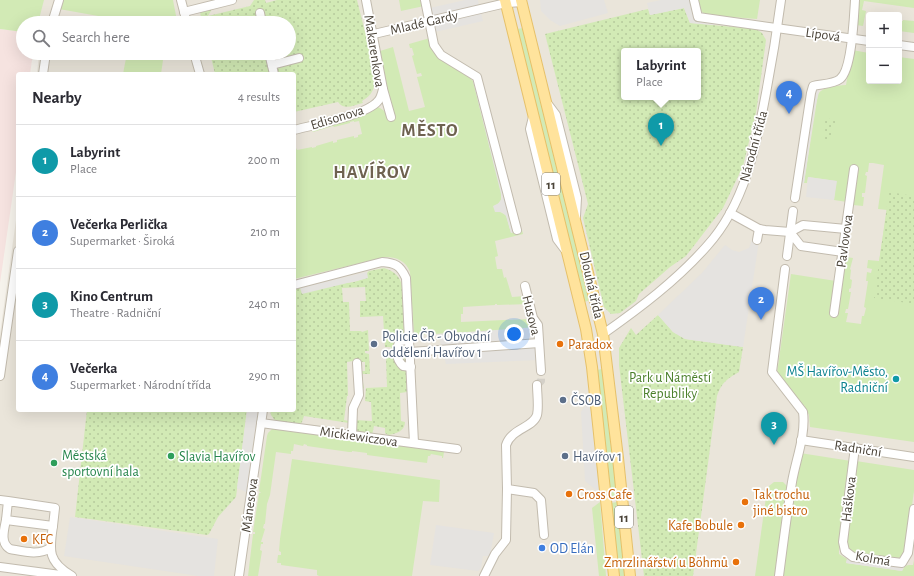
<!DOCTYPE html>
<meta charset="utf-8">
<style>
body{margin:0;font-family:"Alegreya Sans",sans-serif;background:#f7f7f7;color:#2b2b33}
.controls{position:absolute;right:12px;top:12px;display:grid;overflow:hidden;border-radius:4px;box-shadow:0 4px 16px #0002}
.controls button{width:36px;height:36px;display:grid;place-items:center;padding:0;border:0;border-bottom:1px solid #e1e1e2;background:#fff;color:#2b2b33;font:20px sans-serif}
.you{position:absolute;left:514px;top:334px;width:14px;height:14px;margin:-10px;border:3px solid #fff;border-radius:50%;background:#1a73e8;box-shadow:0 0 0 6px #1a73e833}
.badge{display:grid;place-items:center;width:26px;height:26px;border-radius:50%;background:#b45309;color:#fff;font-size:13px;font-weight:700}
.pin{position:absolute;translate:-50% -33px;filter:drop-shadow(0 1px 2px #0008)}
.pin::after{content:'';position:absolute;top:21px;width:14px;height:12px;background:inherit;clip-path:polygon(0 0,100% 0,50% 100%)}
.popup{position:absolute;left:621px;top:48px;width:80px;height:52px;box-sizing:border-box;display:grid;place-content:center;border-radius:4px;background:#fff;filter:drop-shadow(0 1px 3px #0005);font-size:13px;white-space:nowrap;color:#7c7c81}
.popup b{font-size:15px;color:#2b2b33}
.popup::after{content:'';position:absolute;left:50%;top:100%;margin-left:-8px;border:8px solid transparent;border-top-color:#fff}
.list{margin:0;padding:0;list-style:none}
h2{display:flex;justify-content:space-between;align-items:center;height:52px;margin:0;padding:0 16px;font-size:17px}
h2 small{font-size:13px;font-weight:400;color:#7c7c81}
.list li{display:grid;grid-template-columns:26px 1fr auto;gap:12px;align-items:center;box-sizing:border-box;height:72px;padding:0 16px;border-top:1px solid #e1e1e2}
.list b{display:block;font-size:15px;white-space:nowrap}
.list p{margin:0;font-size:13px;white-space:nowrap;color:#7c7c81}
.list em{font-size:13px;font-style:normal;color:#7c7c81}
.icon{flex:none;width:22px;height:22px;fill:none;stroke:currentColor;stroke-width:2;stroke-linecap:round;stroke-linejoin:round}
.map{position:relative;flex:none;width:914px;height:576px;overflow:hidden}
.search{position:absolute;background:#fff;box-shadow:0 4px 16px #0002;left:16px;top:16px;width:280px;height:44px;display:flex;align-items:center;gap:10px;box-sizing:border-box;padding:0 14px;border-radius:22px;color:#7c7c81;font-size:15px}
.panel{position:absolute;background:#fff;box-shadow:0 4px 16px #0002;left:16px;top:72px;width:280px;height:340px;border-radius:4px}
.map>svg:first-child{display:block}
</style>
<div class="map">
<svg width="914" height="576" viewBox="0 0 914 576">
<defs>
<pattern id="park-dots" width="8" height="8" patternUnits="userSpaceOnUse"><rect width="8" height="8" fill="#d2eab5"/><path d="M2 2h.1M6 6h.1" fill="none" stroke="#b6ca9c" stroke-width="1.8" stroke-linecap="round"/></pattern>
</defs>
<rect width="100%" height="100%" fill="#f6f3ec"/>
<path fill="#eae5da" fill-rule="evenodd" d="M0 0H914V576H0V334L18 206V410H294V74H37L39 53H289V23H23ZM869 15H899V81H869ZM624 51H698V97H624Z"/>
<path fill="#f6e3e0" d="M0 29 23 32V53H33L30 74H18V158L0 283Z"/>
<g fill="#d2eab5">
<path d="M0 0H44L38 23H23V32L0 29Z"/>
<path d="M63 0H173L177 21 176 23 132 22 59 9Z"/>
<path d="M399 0H423L424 6 401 11Z"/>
<path d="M697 0H760L757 19 706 15 699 10Z"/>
<path d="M859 0H914V8L864 1 862 10 866 11 863 26 856 25Z"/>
<path d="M903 20 914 21V33L899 31V21H903Z"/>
<path d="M523 28 591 300 584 302 517 29Z"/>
<path d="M430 38 431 43 473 81 501 191V200L496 206 495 212H500L506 215 511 233 522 230 523 234 495 241 498 256 495 257 497 269H502L504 278 506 277 512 297 525 296 528 304 497 305V304H495V305L463 307V314H461V322L529 319 531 316 534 329 414 335 410 272C406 261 397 257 385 257L294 279V149L296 148 297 150 312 147V148L316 147V146L333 141V143L337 142V140L354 136V138L358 137V135L362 134 359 121 354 122V121L350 122V123L334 127 333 126 313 132 312 130 302 132 300 125 376 106C383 109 387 114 394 117L379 53 380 51 393 47 409 111 425 107 417 77 422 76 421 73 417 74 412 56 414 55 412 48H410L409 44Z"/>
<path d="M852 50 869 53V81H899V57L914 59V442L810 427 809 415 804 405 801 406 777 373 791 274 836 281 838 314 846 257 853 258 850 269 851 270 850 279 852 280 851 288 849 289V292H851L848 309H846L845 313H848L846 322 861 324 862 316H864L866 308 864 307 868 281H866L867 272 871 273 872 269 867 268 868 260 879 261 887 210 878 209 884 165 873 163H869L868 172H866L865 175 867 176 865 193H862V197H864L863 206 853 205 858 171 856 170 847 188V202L834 200 836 181 808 177 807 183H804L818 94C824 86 836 86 846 85Z"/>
<path d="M127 53H164L161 74H123Z"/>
<path d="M602 369 617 497 610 498 597 370Z"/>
<path d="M272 429H276L444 452 443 458H442V456L431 454 430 456H428L427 463 367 455V453L352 451V452H349L307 446V445L304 444 303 446 294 444 293 451H291V454L276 452 270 495 267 504 265 524H264L263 528 265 529 261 542H263V544H261L260 550 262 551 258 576H248L253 534H255V532H253L259 493H261L259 491 267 436 268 433Z"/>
<path d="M800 453 851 461 839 549V554L847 559 846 563 902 571C905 565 907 565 913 565L914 560V576H782Z"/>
<path d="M292 459 440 480 439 502 423 501 412 576H319L317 575V570L281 565V563H277L278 555H281V552L279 551 280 539Z"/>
<path d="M856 461 914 470V491L906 548 902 555 898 559 859 556 850 552 845 543Z"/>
<path d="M774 482H783L788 487 778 576H755L767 490 769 486Z"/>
<path d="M600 502 606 576H599L592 508Z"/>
<path d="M617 502 625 576H618L611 503Z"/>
</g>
<g fill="url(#park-dots)" fill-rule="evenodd">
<path d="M254 0H265L266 3 277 0H357L365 32 367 34 369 39 367 42C372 61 385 89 362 101L363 103C354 105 344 111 338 102L294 112V74H215L210 53H289V23H202L200 12 212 9 208 16 250 6Z"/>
<path d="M684 8 690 23 756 29 762 33 766 40 756 113 743 166 723 208 686 256 670 267 639 294 636 301 620 313 611 314 604 307 583 218 588 204 545 34 648 9 650 15ZM624 51H698V97H624Z"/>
<path d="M824 118 837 120V126L832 130V139L825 140Z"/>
<path d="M889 192 914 196V304L874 298Z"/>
<path d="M384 268C394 271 400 276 402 286L407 392 400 393 401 421 405 422C405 431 396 434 388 435L385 433V428L374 426 372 435 360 434 355 431 356 420 372 421 371 402 365 401 366 388 387 387 386 357 391 356V347H385L383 316 360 317V301H366L365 287 342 288 343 302H349L350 331H361L362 332 368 330 369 351H365V353L369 354 370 374H363L362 376 363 378 362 382H363L364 388 361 389 360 371H365V362H359V360L347 362 348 396H347L344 420 349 421V423L304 416 302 422 300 424 276 422 271 415 270 410H294V287L300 288 301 289 354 282 367 278V273L369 271Z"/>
<path d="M658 315 673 332 685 339 743 347 739 372C727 379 722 382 717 396L693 576H644L619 365V348L631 328 636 335Z"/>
<path d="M87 410H247L236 497 218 517 209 534 207 535 75 517Z"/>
</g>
<g fill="#e5e3e0">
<path d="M465 0H478L479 6 431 17 430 8Z"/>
<path d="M540 0H604L608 13 560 26 550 20 541 11Z"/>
<path d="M661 0H697L699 10 706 15 714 16V25L690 23 684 8 650 15 647 3Z"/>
<path d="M481 13 483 21 435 32 433 24Z"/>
<path d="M478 80 517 230 511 233 506 216 502 212H495L493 206 499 203 502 198 473 81Z"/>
<path d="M816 88 819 92 815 108 804 183 799 182Z"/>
<path d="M808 177 837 181 834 200 806 197Z"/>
<path d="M752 240 759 241 743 347 685 339 673 332 658 315 702 273 725 245 732 250 739 252 749 248Z"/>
<path d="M367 272 368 278 302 294 300 288Z"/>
<path d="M538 327 540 360 446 364 438 334Z"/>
<path d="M595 390 606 498 585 481 581 412Z"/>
<path d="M247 410H258L246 492 237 488Z"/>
<path d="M70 517 218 539 214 576H199L64 556Z"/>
<path d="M436 525 494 533 490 556H483L481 568 478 571 430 565Z"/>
<path d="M853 557 902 563 904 567 902 571 846 563 847 559Z"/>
</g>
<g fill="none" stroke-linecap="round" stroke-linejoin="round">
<path stroke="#d4d0c8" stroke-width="8" stroke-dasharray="8 4" stroke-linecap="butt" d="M537 385 541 381V371"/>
<g stroke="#c2bbae" stroke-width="10">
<g id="minor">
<path d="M181 0 187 23"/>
<path d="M425 0 434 45 441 55 477 77 517 230"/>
<path d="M694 0 698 17 869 41"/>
<path d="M184 12 232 0"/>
<path d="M260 13 262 23"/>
<path d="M52 23 59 0"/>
<path d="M374 34 506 3 522 2"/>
<path d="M899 45 914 47"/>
<path d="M194 53 200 74"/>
<path d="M269 53 274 74"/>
<path d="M272 65 299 58"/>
<path d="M43 74 46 53"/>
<path d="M383 89 391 117"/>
<path d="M547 103 556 115 577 198 576 216"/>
<path d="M533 117 530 129 557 239 566 251"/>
<path d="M294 130C313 125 367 115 378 101 381 98 382 93 383 89L366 0"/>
<path d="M795 198 811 93 813 86C821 84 834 84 840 79 852 70 854 16 855 0"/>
<path d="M730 213 759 229 765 230 790 232 803 225 846 229"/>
<path d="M790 232 801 246 843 252"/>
<path d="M757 240 759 229"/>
<path d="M787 256 793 211"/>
<path d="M294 285 382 262C395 263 400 265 406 278L414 443"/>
<path d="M525 286 533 318 538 325 541 371"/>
<path d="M834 313 854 169"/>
<path d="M603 334C640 308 677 280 707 246 745 204 756 147 766 93 772 62 777 31 781 0"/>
<path d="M409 340 400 341C395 350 396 359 403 366L411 367"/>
<path d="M410 352 539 343"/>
<path d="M0 376 18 251"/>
<path d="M537 385C537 393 539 407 537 415 533 428 512 428 506 445L507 489 534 493 541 500 544 535"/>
<path d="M261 423 457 449"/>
<path d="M352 435 353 408 359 395 357 363"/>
<path d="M801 440 914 457"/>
<path d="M855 447 843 542 845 551 853 557 902 563 908 553 914 509"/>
<path d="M0 500 8 501 55 508 53 526 6 520 8 501"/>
<path d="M6 520C4 530 0 543 10 549 22 551 39 556 50 548"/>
<path d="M53 526C49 551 48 562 72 576"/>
<path d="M0 567 68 576"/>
<path d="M239 576 263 410"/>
<path d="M484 576 495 554 506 540 507 489"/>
<path d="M779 576C783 545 787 513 792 482 796 459 806 435 803 412L772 372 785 269"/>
</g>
</g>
<g stroke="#e6c16a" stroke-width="12">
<g id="major">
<path d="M505 0 586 329 592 367 614 576"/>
<path d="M521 0 603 334 618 458 630 576"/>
</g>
</g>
<use href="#minor" stroke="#fff" stroke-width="8"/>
<use href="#major" stroke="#ffe39c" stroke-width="10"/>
</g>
<g fill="#5c6f8a" stroke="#fff" stroke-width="1.5">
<circle cx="374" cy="344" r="4"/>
<circle cx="563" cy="400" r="4"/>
<circle cx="565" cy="456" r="4"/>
</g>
<g fill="#e8710a" stroke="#fff" stroke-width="1.5">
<circle cx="560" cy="344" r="4"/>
<circle cx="569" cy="494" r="4"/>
<circle cx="745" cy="502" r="4"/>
<circle cx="741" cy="525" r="4"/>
<circle cx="24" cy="539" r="4"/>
<circle cx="736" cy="562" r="4"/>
</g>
<circle fill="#0f9aa8" stroke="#fff" stroke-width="1.5" cx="896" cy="379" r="4"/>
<g fill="#2e9e5b" stroke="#fff" stroke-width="1.5">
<circle cx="171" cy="456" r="4"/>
<circle cx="54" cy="463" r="4"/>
</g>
<circle fill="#3f7fe0" stroke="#fff" stroke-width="1.5" cx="542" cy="548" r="4"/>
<g text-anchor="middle" stroke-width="3.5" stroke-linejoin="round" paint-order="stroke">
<g fill="#fff" stroke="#817c74" stroke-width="1">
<rect x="542" y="173" width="18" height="22" rx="3"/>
<rect x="615" y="506" width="18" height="22" rx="3"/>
</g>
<g font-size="13" font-weight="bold" fill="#4b4439">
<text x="551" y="189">11</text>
<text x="624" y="522">11</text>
</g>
<g font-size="14" fill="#4b4439" stroke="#fff">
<text transform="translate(424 22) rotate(-13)" y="5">Mladé Gardy</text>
<text transform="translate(823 34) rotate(8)" y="5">Lípová</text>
<text transform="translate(375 51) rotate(81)" y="5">Makarenkova</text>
<text transform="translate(337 117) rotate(-17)" y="5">Edisonova</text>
<text transform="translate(753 146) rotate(-75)" y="5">Národní třída</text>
<text transform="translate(844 241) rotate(-82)" y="5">Pavlovova</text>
<text transform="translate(592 285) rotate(77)" y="5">Dlouhá třída</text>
<text transform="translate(532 315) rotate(76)" y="5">Husova</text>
<text transform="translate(359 436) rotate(8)" y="5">Mickiewiczova</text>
<text transform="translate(858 448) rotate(9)" y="5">Radniční</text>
<text transform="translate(848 499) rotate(-83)" y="5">Haškova</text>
<text transform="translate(249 505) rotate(-82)" y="5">Mánesova</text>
<text transform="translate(873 558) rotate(10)" y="5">Kolmá</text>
</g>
<g font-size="14" fill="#4e5e75" stroke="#fff" text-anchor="start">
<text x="382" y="341">Policie ČR - Obvodní<tspan x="382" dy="16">oddělení Havířov 1</tspan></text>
<text x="571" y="405">ČSOB</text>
<text x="573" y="461">Havířov 1</text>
</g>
<g font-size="14" fill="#c56008" stroke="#fff" text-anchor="start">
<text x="568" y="349">Paradox</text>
<text x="577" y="499">Cross Cafe</text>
<text x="753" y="499">Tak trochu<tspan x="753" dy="16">jiné bistro</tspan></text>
<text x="733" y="530" text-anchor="end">Kafe Bobule</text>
<text x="32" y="544">KFC</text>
<text x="728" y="567" text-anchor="end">Zmrzlinářství u Böhmů</text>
</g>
<g font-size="14" fill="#0d838f" stroke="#fff" text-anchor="end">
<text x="888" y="376">MŠ Havířov-Město,<tspan x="888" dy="16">Radniční</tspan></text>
</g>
<g font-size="14" fill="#4a7f2a" stroke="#fff">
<text x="670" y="382">Park u Náměstí<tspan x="670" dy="16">Republiky</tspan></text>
</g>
<g font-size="14" fill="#27864d" stroke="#fff" text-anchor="start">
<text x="62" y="460">Městská<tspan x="62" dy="16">sportovní hala</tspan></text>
<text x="179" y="461">Slavia Havířov</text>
</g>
<g font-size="14" fill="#366cbe" stroke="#fff" text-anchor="start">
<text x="550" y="553">OD Elán</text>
</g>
<g font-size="18" font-weight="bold" letter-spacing="1" fill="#6e6250" stroke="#fff">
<text x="430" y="136">MĚSTO</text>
<text x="372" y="178">HAVÍŘOV</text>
</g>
</g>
</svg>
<div class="controls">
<button>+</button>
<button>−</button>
</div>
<div class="you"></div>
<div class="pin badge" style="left:661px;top:146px;background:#0f9aa8">1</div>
<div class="popup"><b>Labyrint</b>Place</div>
<div class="pin badge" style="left:761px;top:320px;background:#3f7fe0">2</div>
<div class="pin badge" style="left:774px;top:445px;background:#0f9aa8">3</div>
<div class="pin badge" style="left:789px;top:114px;background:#3f7fe0">4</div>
<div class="search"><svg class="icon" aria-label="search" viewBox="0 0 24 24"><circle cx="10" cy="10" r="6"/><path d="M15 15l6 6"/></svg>Search here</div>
<section class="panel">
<h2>Nearby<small>4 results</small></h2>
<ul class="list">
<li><span class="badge" style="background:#0f9aa8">1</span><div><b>Labyrint</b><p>Place</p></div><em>200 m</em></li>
<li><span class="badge" style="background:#3f7fe0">2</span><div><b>Večerka Perlička</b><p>Supermarket · Široká</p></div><em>210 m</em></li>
<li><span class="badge" style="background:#0f9aa8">3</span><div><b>Kino Centrum</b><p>Theatre · Radniční</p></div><em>240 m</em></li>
<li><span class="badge" style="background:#3f7fe0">4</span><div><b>Večerka</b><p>Supermarket · Národní třída</p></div><em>290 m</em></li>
</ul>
</section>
</div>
